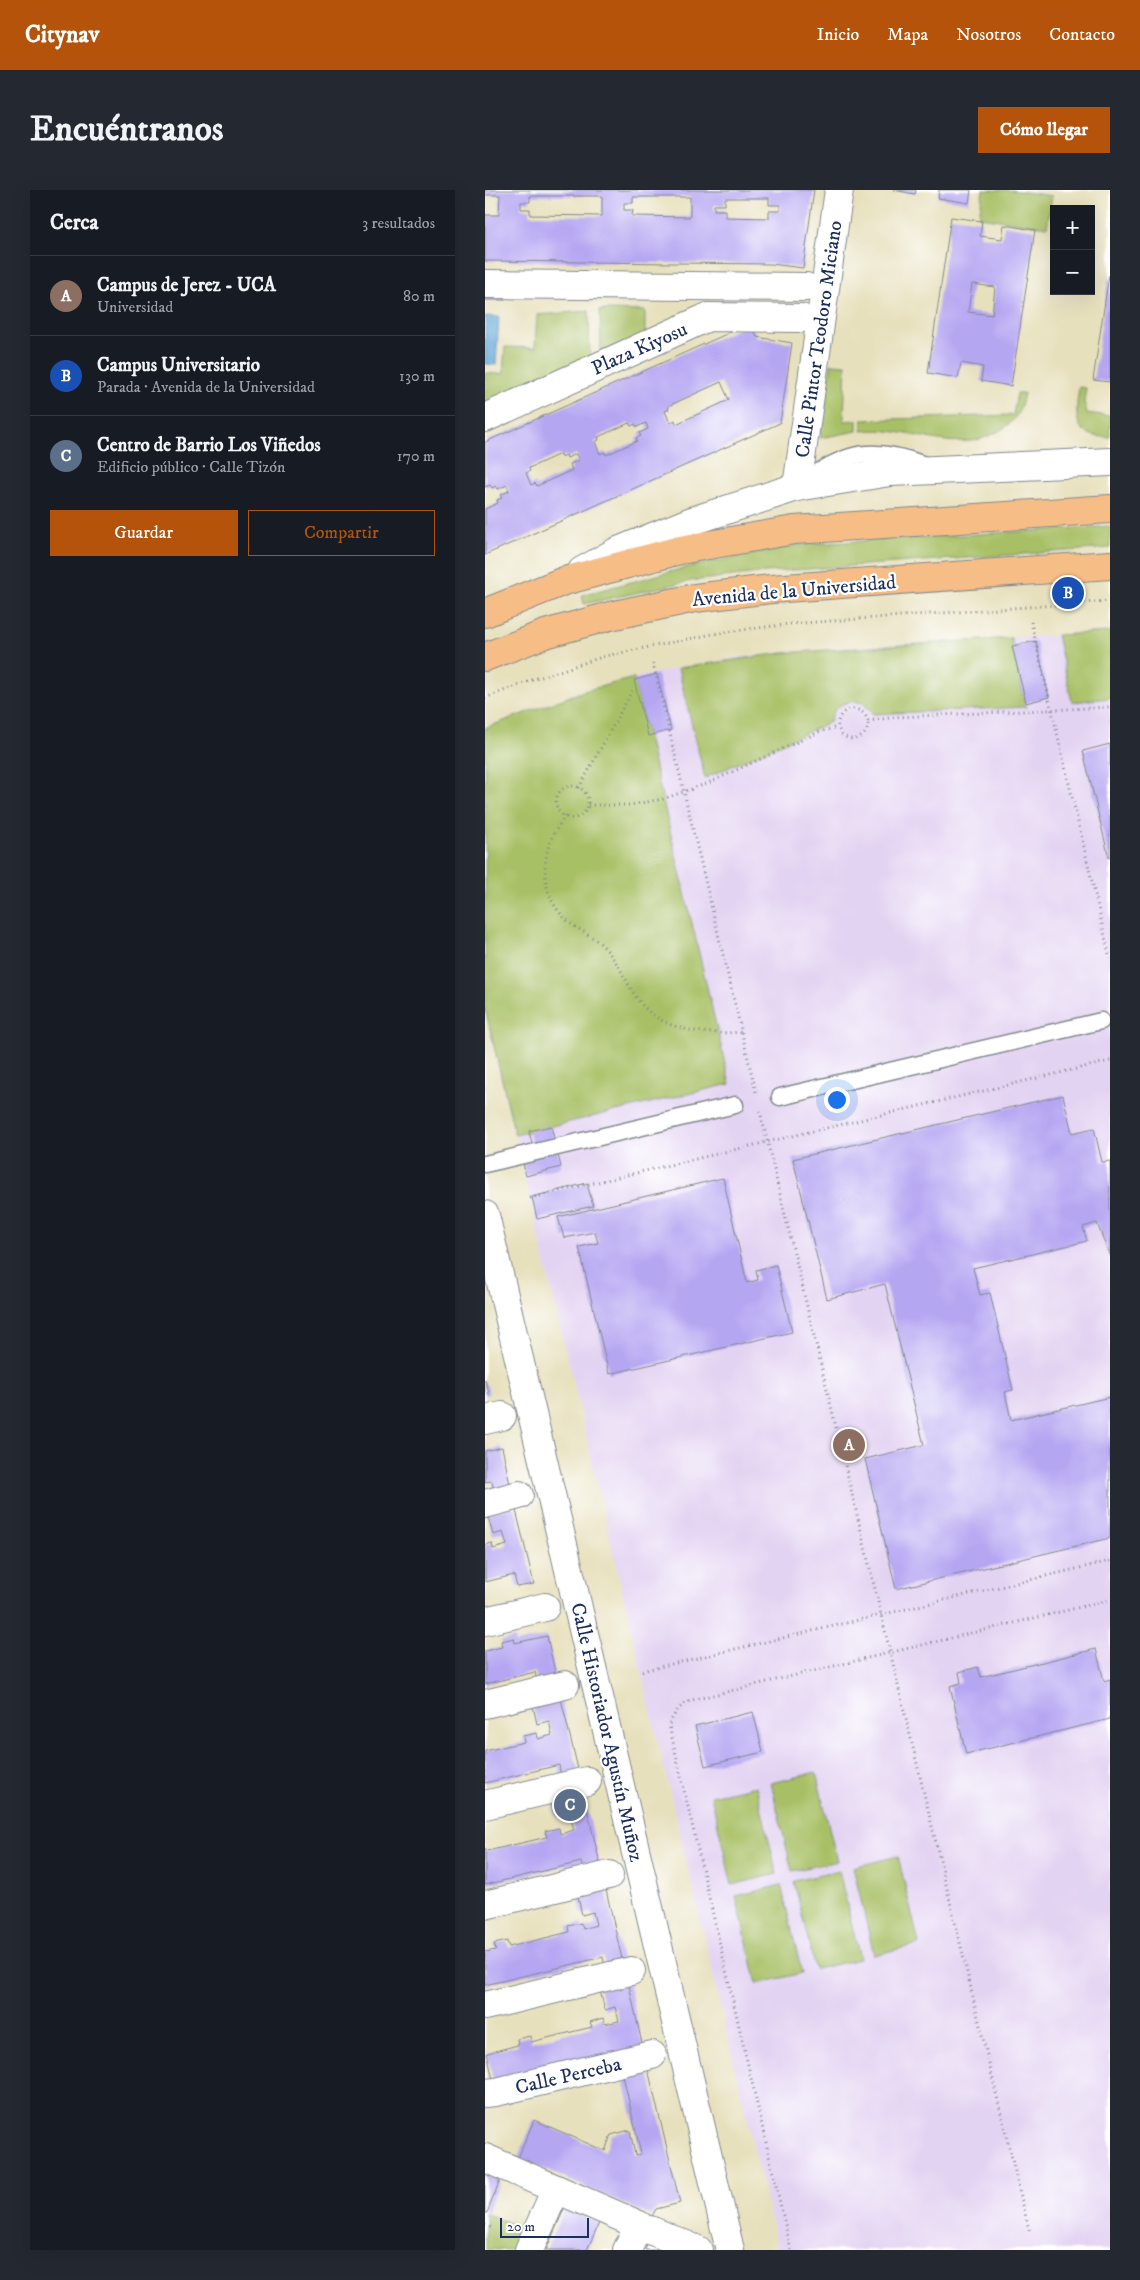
<!DOCTYPE html>
<html lang="es">
<meta charset="utf-8">
<style>
body{margin:0;font-family:"IM FELL DW Pica",serif;background:#242831;color:#f1f3f6}
.controls{position:absolute;right:15px;top:15px;display:grid;overflow:hidden;border-radius:0px;box-shadow:0 5px 20px #0002}
.controls button{width:45px;height:45px;display:grid;place-items:center;padding:0;border:0;border-bottom:1px solid #363941;background:#171b24;color:#f1f3f6;font:25px sans-serif}
.scale{position:absolute;left:15px;bottom:12px;width:89px;box-sizing:border-box;padding-left:5px;border:2px solid #1b2f5e;border-top:0;font-size:14px;line-height:18px;white-space:nowrap;color:#1b2f5e;-webkit-text-stroke:4px #fff;paint-order:stroke}
.you{position:absolute;left:351px;top:909px;width:18px;height:18px;margin:-12px;border:4px solid #fff;border-radius:50%;background:#1a73e8;box-shadow:0 0 0 8px #1a73e833}
.badge{display:grid;place-items:center;width:32px;height:32px;border-radius:50%;background:#b45309;color:#fff;font-size:16px;font-weight:700}
.pin{position:absolute;translate:-50% -50%;border:2px solid #fff;box-shadow:0 1px 5px #0006}
.list{margin:0;padding:0;list-style:none}
h2{display:flex;justify-content:space-between;align-items:center;height:65px;margin:0;padding:0 20px;font-size:21px}
h2 small{font-size:16px;font-weight:400;color:#9ea1a6}
.list li{display:grid;grid-template-columns:32px 1fr auto;gap:15px;align-items:center;box-sizing:border-box;height:80px;padding:0 20px;border-top:1px solid #363941}
.list b{display:block;font-size:19px;white-space:nowrap}
.list p{margin:0;font-size:16px;white-space:nowrap;color:#9ea1a6}
.list em{font-size:16px;font-style:normal;color:#9ea1a6}
.actions{display:flex;gap:10px;padding:15px 20px}
.actions a{flex:1;padding:11px 0;border:1px solid #b45309;border-radius:0px;text-align:center;font-size:18px;color:#b45309}
.actions .main{background:#b45309;color:#fff}
.map{position:relative;flex:none;width:625px;height:2060px;overflow:hidden;border-radius:0px}
header{display:flex;align-items:center;gap:30px;box-sizing:border-box;height:70px;padding:0 25px;background:#b45309;color:#fff}
header strong{font-size:24px}
nav{display:flex;gap:28px;margin-inline-start:auto;font-size:18px}
.intro{display:flex;align-items:center;justify-content:space-between;box-sizing:border-box;height:120px;padding:0 30px}
h1{margin:0;font-size:35px}
.button{padding:12px 22px;border-radius:0px;background:#b45309;color:#fff;font-size:18px;font-weight:700}
main{display:flex;gap:30px;padding:0 30px}
aside{flex:1;background:#171b24;border-radius:0px;box-shadow:0 5px 20px #0002}
.map>svg:first-child{display:block}
</style>
<header>
<strong>Citynav</strong>
<nav><a>Inicio</a><a>Mapa</a><a>Nosotros</a><a>Contacto</a></nav>
</header>
<div class="intro"><h1>Encuéntranos</h1><a class="button">Cómo llegar</a></div>
<main>
<aside>
<h2>Cerca<small>3 resultados</small></h2>
<ul class="list">
<li><span class="badge" style="background:#8d6e63">A</span><div><b>Campus de Jerez - UCA</b><p>Universidad</p></div><em>80 m</em></li>
<li><span class="badge" style="background:#1a4fb4">B</span><div><b>Campus Universitario</b><p>Parada · Avenida de la Universidad</p></div><em>130 m</em></li>
<li><span class="badge" style="background:#5c6f8a">C</span><div><b>Centro de Barrio Los Viñedos</b><p>Edificio público · Calle Tizón</p></div><em>170 m</em></li>
</ul>
<div class="actions"><a class="main">Guardar</a><a>Compartir</a></div>
</aside>
<div class="map">
<svg width="625" height="2060" viewBox="0 0 625 2060">
<rect width="100%" height="100%" fill="#fff"/>
<filter id="ink" filterUnits="userSpaceOnUse"><feTurbulence type="fractalNoise" baseFrequency=".02" numOctaves="2"/><feDisplacementMap in="SourceGraphic" scale="10" xChannelSelector="R" yChannelSelector="G"/><feConvolveMatrix kernelMatrix="1 2 1 2 8 2 1 2 1" color-interpolation-filters="sRGB"/></filter>
<filter id="wash" filterUnits="userSpaceOnUse"><feTurbulence type="fractalNoise" baseFrequency=".0096" numOctaves="4" result="noise"/><feDisplacementMap in="SourceGraphic" scale="20" xChannelSelector="R" yChannelSelector="G"/><feGaussianBlur stdDeviation="1.12" result="paint"/><feColorMatrix in="noise" values="0 0 0 0 0 0 0 0 0 0 0 0 0 0 0 0 0 1.4 0 .05"/><feComposite in="paint" operator="in"/></filter>
<g filter="url(#wash)">
<rect width="100%" height="100%" fill="#e7e0bc"/>
<path fill="#e3d3f2" d="M625 442V2060H293L0 818V538L56 516 131 492 193 478 256 467 385 456Z"/>
<g fill="#a8c065" stroke="#627862">
<path d="M498 0H526L567 6 562 37 494 27Z"/>
<path d="M115 120 160 121V151L116 171Z"/>
<path d="M104 121 105 175 0 222V183L18 184 20 157 50 158 52 125Z"/>
<path d="M346 174 361 175 359 231 372 230V241L335 248Z"/>
<path d="M594 197 601 198 599 212 602 223 625 226V247C587 248 590 226 594 197Z"/>
<path d="M532 203H539C536 222 529 233 512 242 469 267 423 235 377 241V230L528 225Z"/>
<path d="M625 336V358L281 382 206 391 99 414 97 405 203 377 311 355Z"/>
<path d="M625 442V508L587 512 572 445Z"/>
<path d="M526 448 541 517 388 524 378 513C362 509 348 515 345 532L220 588 193 478 297 463Z"/>
<path d="M149 488 245 894 30 945 0 818V538L99 501Z"/>
<path d="M331 1582 352 1671 307 1681 286 1593Z"/>
<path d="M271 1596 292 1684 247 1695 226 1606Z"/>
<path d="M413 1666 434 1754 389 1765 368 1677Z"/>
<path d="M354 1681 375 1769 330 1779 309 1691Z"/>
<path d="M296 1695 317 1783 272 1794 251 1706Z"/>
<path d="M0 2023 36 2038 39 2042 33 2060H0Z"/>
</g>
<path fill="#61a7d7" stroke="#3e6b9a" d="M0 126 14 127 11 175 0 174Z"/>
<g id="blocks">
<g fill="#b5a6f2" fill-rule="evenodd">
<path d="M0 0H329L318 78 286 74 0 71V25H14L15 5H0ZM45 6H117V26L45 25V19H36V12H45ZM148 7H205V27L147 26 148 20H139V13H148ZM240 8H284V15H295V21H284V28L240 27V20H229V15H240Z"/>
<path d="M408 0H431L430 4Z"/>
<path d="M454 0H486L484 13 453 8Z"/>
<path d="M466 27 497 31 495 46 517 49 519 35 550 40 526 196 496 191 498 177 476 173 473 188 443 183ZM487 94 510 97 507 125 483 122Z"/>
<path d="M624 85 625 86V192L608 190Z"/>
<rect x="0" y="100" width="20" height="10"/>
<path d="M266 133 272 147 307 153 295 233 0 365V319L13 313 12 310 17 308 15 305 24 301 22 295 13 299 11 296 7 298 5 295 0 297V252ZM236 192 244 210 191 234 190 230 185 233 180 221 184 219 183 216ZM144 233 146 236 150 234 152 237 161 233 163 239 154 243 156 246 151 248 152 251 121 265 120 262 115 264 110 252 114 250 113 247ZM75 264 76 267 81 265 82 268 91 264 94 270 85 274 87 280 52 296 50 293 46 295 41 283 45 281 44 278Z"/>
<path d="M551 451 564 507 541 513 527 456Z"/>
<path d="M172 484 186 540 163 546 149 490Z"/>
<path d="M625 554V668H624L598 561Z"/>
<path d="M578 905 587 943 609 938 617 972 625 971V1067L612 1033 598 1037 602 1051 488 1078 495 1105 505 1103 528 1200 520 1202 526 1230 625 1207V1348L411 1399 380 1269 439 1255 400 1094 342 1109 308 969Z"/>
<path d="M66 936 76 977 41 986 36 965 49 962 44 941Z"/>
<path d="M238 988 262 1093 273 1090 271 1080 291 1075 307 1142 124 1184 94 1057 113 1053 110 1042 79 1048 73 1027Z"/>
<path d="M102 993 108 1016 52 1029 47 1007Z"/>
<path d="M0 1189 4 1204 0 1205Z"/>
<path d="M17 1257 26 1299 9 1303 7 1291 0 1292V1261Z"/>
<path d="M30 1316 49 1394 32 1397 29 1385 0 1392V1355L7 1353 8 1359 22 1355 18 1342 8 1345 2 1323Z"/>
<path d="M62 1446 71 1487 52 1492 50 1482 0 1494V1461L17 1457 16 1451 29 1448 30 1453Z"/>
<path d="M611 1459 619 1491 625 1489V1529L481 1564 465 1496 476 1493 474 1482 493 1477 496 1487Z"/>
<path d="M75 1505 94 1583 76 1587 74 1575 0 1593V1561L39 1552 38 1546 52 1543 53 1549 67 1545 64 1531 52 1534 47 1512Z"/>
<path d="M268 1522 278 1562 220 1576 210 1536Z"/>
<path d="M98 1601 116 1678 98 1682 96 1672 0 1695V1658L2 1661 62 1647 60 1641 74 1638 75 1644 89 1640 84 1622 71 1626 67 1608Z"/>
<path d="M120 1696 138 1773 120 1777 118 1767 0 1795V1762L11 1760 9 1754 22 1751 24 1757 84 1742 83 1736 96 1733 98 1739 111 1735 108 1722 97 1725 92 1702Z"/>
<path d="M143 1791 158 1858 9 1894 2 1863 33 1855 32 1849 45 1846 46 1852 107 1837 105 1832 118 1828 120 1834 134 1831 130 1817 120 1820 114 1797Z"/>
<path d="M162 1875 195 2013 171 2019 167 2026 33 1968 49 1930 120 1961 126 1945 145 1940 150 1965 156 1964 137 1881Z"/>
<path d="M0 1983 15 1990 2 2023H0Z"/>
<path d="M80 2017 114 2033 102 2060H61Z"/>
<path d="M162 2054 176 2060H160Z"/>
</g>
</g>
</g>
<g filter="url(#ink)">
<use href="#blocks" fill-opacity="0" stroke="#81888d" stroke-width="1"/>
<g fill="none" stroke-linecap="round" stroke-linejoin="round">
<g stroke="#81888d" stroke-width="19">
<g id="lane">
<path d="M319 292C362 260 390 256 440 275"/>
<path d="M295 907 616 831"/>
<path d="M0 974 250 915"/>
</g>
</g>
<g stroke="#81888d" stroke-width="30">
<g id="street">
<path d="M0 94 321 97"/>
<path d="M0 228 223 127 316 128"/>
<path d="M312 297 354 0"/>
<path d="M97 381 131 362 207 331 312 297 405 282 625 272"/>
<path d="M0 1025 245 2060"/>
<path d="M0 1230 17 1226"/>
<path d="M0 1314 34 1305"/>
<path d="M0 1431 60 1417"/>
<path d="M0 1514 80 1495"/>
<path d="M0 1615 102 1591"/>
<path d="M0 1715 124 1685"/>
<path d="M0 1816 146 1781"/>
<path d="M0 1903 11 1902 167 1865"/>
<path d="M0 1968 154 2035 142 2060"/>
<path d="M165 2040 213 2060"/>
<path d="M44 2060 71 1999"/>
</g>
</g>
<g stroke="#81888d" stroke-width="30">
<g id="primary">
<path d="M0 423 79 391 195 360 309 340 625 319"/>
<path d="M0 467 60 444 125 426 210 408 286 399 625 375"/>
</g>
</g>
<g stroke="#81888d" stroke-width="3" stroke-dasharray="1 4" stroke-linecap="butt">
<path d="M546 432 625 768"/>
<path d="M168 473 271 902"/>
<path d="M0 508 47 490 120 466 233 443 304 434 625 411"/>
<circle cx="368" cy="534" r="15"/>
<path d="M383 531 411 527 625 517"/>
<circle cx="87" cy="612" r="16"/>
<path d="M94 598 147 501"/>
<path d="M103 615H145L178 609 221 594 334 542 353 537"/>
<path d="M80 626C75 634 68 643 65 652 55 681 60 712 84 732 95 741 108 746 118 756 135 774 140 791 153 810 177 842 221 845 257 842"/>
<path d="M275 921 545 2044"/>
<path d="M45 1008 625 871"/>
<path d="M157 1481 625 1371"/>
<path d="M0 2035 7 2038"/>
<path d="M306 2060 184 1535C190 1522 194 1516 207 1510L625 1410"/>
</g>
<use href="#lane" stroke="#fff" stroke-width="16"/>
<use href="#street" stroke="#fff" stroke-width="28"/>
<use href="#primary" stroke="#f6be86" stroke-width="28"/>
</g>
</g>
<g text-anchor="middle" stroke-width="4.5" stroke-linejoin="round" paint-order="stroke">
<g font-size="20" fill="#1b2f5e" stroke="#fff">
<text transform="translate(333 149) rotate(-82)" y="7">Calle Pintor Teodoro Miciano</text>
<text transform="translate(154 158) rotate(-24)" y="7">Plaza Kiyosu</text>
<text transform="translate(309 400) rotate(-5)" y="7">Avenida de la Universidad</text>
<text transform="translate(123 1542) rotate(77)" y="7">Calle Historiador Agustín Muñoz</text>
<text transform="translate(83 1885) rotate(-13)" y="7">Calle Perceba</text>
</g>
</g>
</svg>
<div class="controls">
<button>+</button>
<button>−</button>
</div>
<div class="scale">20 m</div>
<div class="you"></div>
<div class="pin badge" style="left:364px;top:1255px;background:#8d6e63">A</div>
<div class="pin badge" style="left:583px;top:403px;background:#1a4fb4">B</div>
<div class="pin badge" style="left:85px;top:1615px;background:#5c6f8a">C</div>
</div>
</main>
